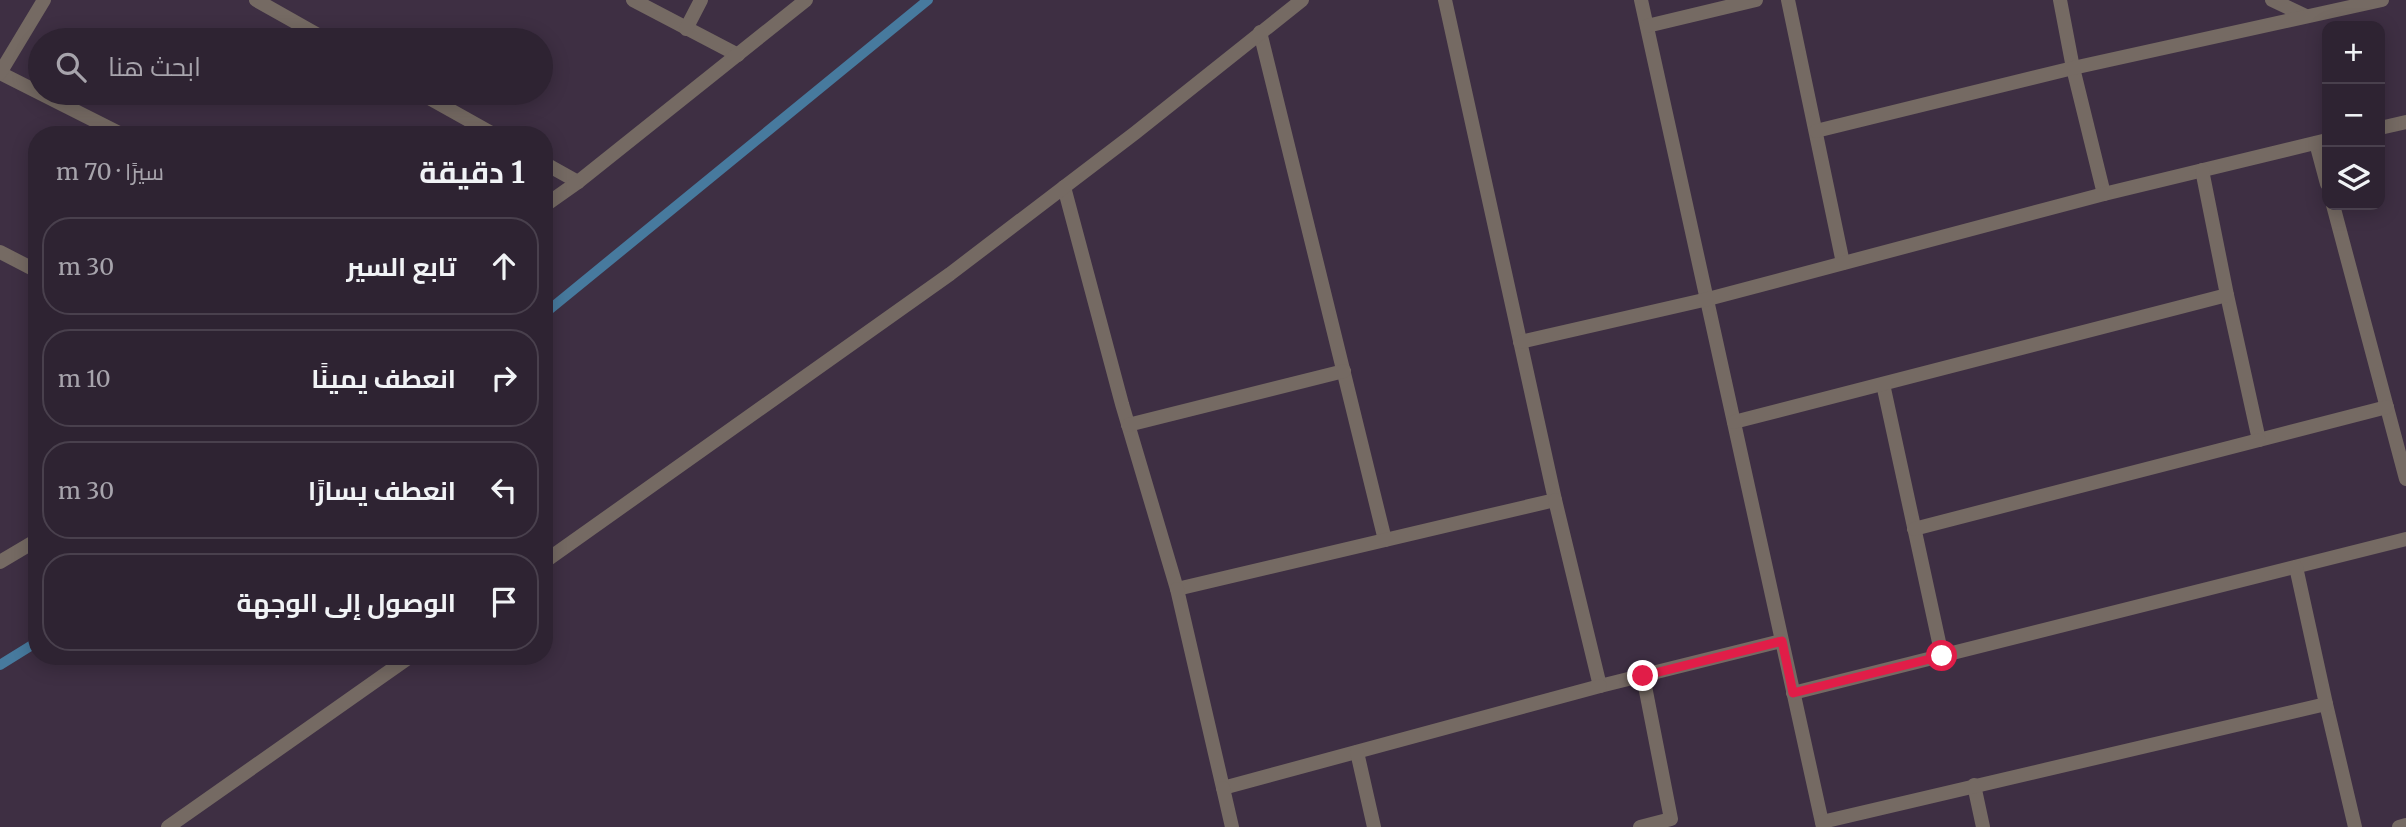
<!DOCTYPE html>
<html lang="ar">
<meta charset="utf-8">
<style>
body{margin:0;font-family:Merriweather,Cairo,serif;background:#362b3a;color:#f1f3f6;direction:rtl}
.controls{position:absolute;right:21px;top:21px;display:grid;overflow:hidden;border-radius:14px;box-shadow:0 4px 18px #0003}
.controls button{width:63px;height:63px;display:grid;place-items:center;padding:0;border:0;border-bottom:2px solid #49404d;background:#2e2332;color:#f1f3f6;font:35px sans-serif}
.stop{position:absolute;width:21px;height:21px;margin:-16px;border:5px solid #e11d48;border-radius:50%;background:#fff}
.stop.end{background:#e11d48;border-color:#fff;box-shadow:0 2px 7px #0008}
.list{margin:0;padding:0;list-style:none}
h2{display:flex;justify-content:space-between;align-items:center;height:91px;margin:0;padding:0 28px;font-size:30px}
h2 small{font-size:23px;font-weight:400;color:#a7a4ac}
.list li{display:grid;grid-template-columns:46px 1fr auto;gap:21px;align-items:center;box-sizing:border-box;height:98px;margin:0 14px 14px;padding:0 14px;border:2px solid #49404d;border-radius:28px}
.list b{display:block;font-size:26px;white-space:nowrap}
.list em{font-size:23px;font-style:normal;color:#a7a4ac}
.icon{flex:none;width:38px;height:38px;fill:none;stroke:currentColor;stroke-width:2;stroke-linecap:round;stroke-linejoin:round}
.map{position:relative;flex:none;width:2406px;height:827px;overflow:hidden;direction:ltr}
.search{position:absolute;background:#2e2332;box-shadow:0 4px 18px #0003;left:28px;top:28px;width:525px;height:77px;display:flex;align-items:center;gap:18px;box-sizing:border-box;padding:0 24px;border-radius:38px;color:#a7a4ac;font-size:26px}
.panel{position:absolute;background:#2e2332;box-shadow:0 4px 18px #0003;left:28px;top:126px;width:525px;height:539px;border-radius:28px;direction:rtl}
.map>svg:first-child{display:block}
</style>
<div class="map">
<svg width="2406" height="827" viewBox="0 0 2406 827">
<rect width="100%" height="100%" fill="#3e2f43"/>
<g fill="none" stroke-linecap="round" stroke-linejoin="round">
<g stroke="#477a9e" stroke-width="10">
<path d="M544 314 928 0"/>
<path d="M0 665 37 642"/>
</g>
<g stroke="#756a63" stroke-width="14">
<path d="M256 0 327 40"/>
<path d="M633 0 738 55"/>
<path d="M1641 0 1823 827"/>
<path d="M1788 0 1843 263"/>
<path d="M2060 0 2073 68 2104 194"/>
<path d="M2272 0 2306 16"/>
<path d="M1647 26 1756 0"/>
<path d="M686 29 701 0"/>
<path d="M1260 32 1385 540"/>
<path d="M0 73 123 135"/>
<path d="M0 73 44 0"/>
<path d="M420 93 495 135"/>
<path d="M2380 128 2406 122"/>
<path d="M1816 131 2073 68 2382 0"/>
<path d="M2316 143 2327 184"/>
<path d="M544 163 578 182"/>
<path d="M1064 187 1122 404 1177 589 1555 500 1445 0"/>
<path d="M2333 205 2406 479"/>
<path d="M544 206 578 182 806 0"/>
<path d="M0 252 37 271"/>
<path d="M2227 295 2259 440 2387 407"/>
<path d="M1520 342 1708 299 2104 194 2327 140"/>
<path d="M1883 384 1942 656"/>
<path d="M1734 422 2227 295 2202 170"/>
<path d="M1128 425 1344 371"/>
<path d="M1555 500 1600 686 1781 641"/>
<path d="M1914 529 2259 440"/>
<path d="M0 562 37 540"/>
<path d="M544 562 950 274 1135 133 1302 0"/>
<path d="M1177 589 1223 788 1600 686"/>
<path d="M1793 693 2406 539"/>
<path d="M2326 704 2355 827"/>
<path d="M1357 752 1374 827"/>
<path d="M1974 785 1983 827"/>
<path d="M1223 788 1232 827"/>
<path d="M1822 822 2326 704 2296 567"/>
<path d="M168 827 411 656"/>
<path d="M1640 827 1671 819 1643 676"/>
<path d="M2399 827 2406 825"/>
</g>
</g>
<g fill="none" stroke-linecap="round" stroke-linejoin="round">
<path stroke="#e11d48" stroke-width="9" d="M1643 676 1782 641 1793 693 1942 656"/>
</g>
</svg>
<div class="controls">
<button>+</button>
<button>−</button>
<button><svg class="icon" aria-label="layers" viewBox="0 0 24 24"><path d="M12 4l9 5-9 5-9-5zM3 14l9 5 9-5"/></svg></button>
</div>
<div class="stop" style="left:1942px;top:656px"></div>
<div class="stop end" style="left:1643px;top:676px"></div>
<div class="search"><svg class="icon" aria-label="search" viewBox="0 0 24 24"><circle cx="10" cy="10" r="6"/><path d="M15 15l6 6"/></svg>ابحث هنا</div>
<section class="panel">
<h2>1 دقيقة<small>سيرًا · 70 m</small></h2>
<ul class="list">
<li><svg class="icon" aria-label="ahead" viewBox="0 0 24 24"><path d="M12 20V5M6 11l6-6 6 6"/></svg><div><b>تابع السير</b></div><em>30 m</em></li>
<li><svg class="icon" aria-label="right" viewBox="0 0 24 24"><path d="M7 20v-9h11M14 6l5 5-5 5"/></svg><div><b>انعطف يمينًا</b></div><em>10 m</em></li>
<li><svg class="icon" aria-label="left" viewBox="0 0 24 24"><path d="M17 20v-9H6M10 6l-5 5 5 5"/></svg><div><b>انعطف يسارًا</b></div><em>30 m</em></li>
<li><svg class="icon" aria-label="arrive" viewBox="0 0 24 24"><path d="M6 21V4h12l-3 4 3 4H6"/></svg><div><b>الوصول إلى الوجهة</b></div></li>
</ul>
</section>
</div>
